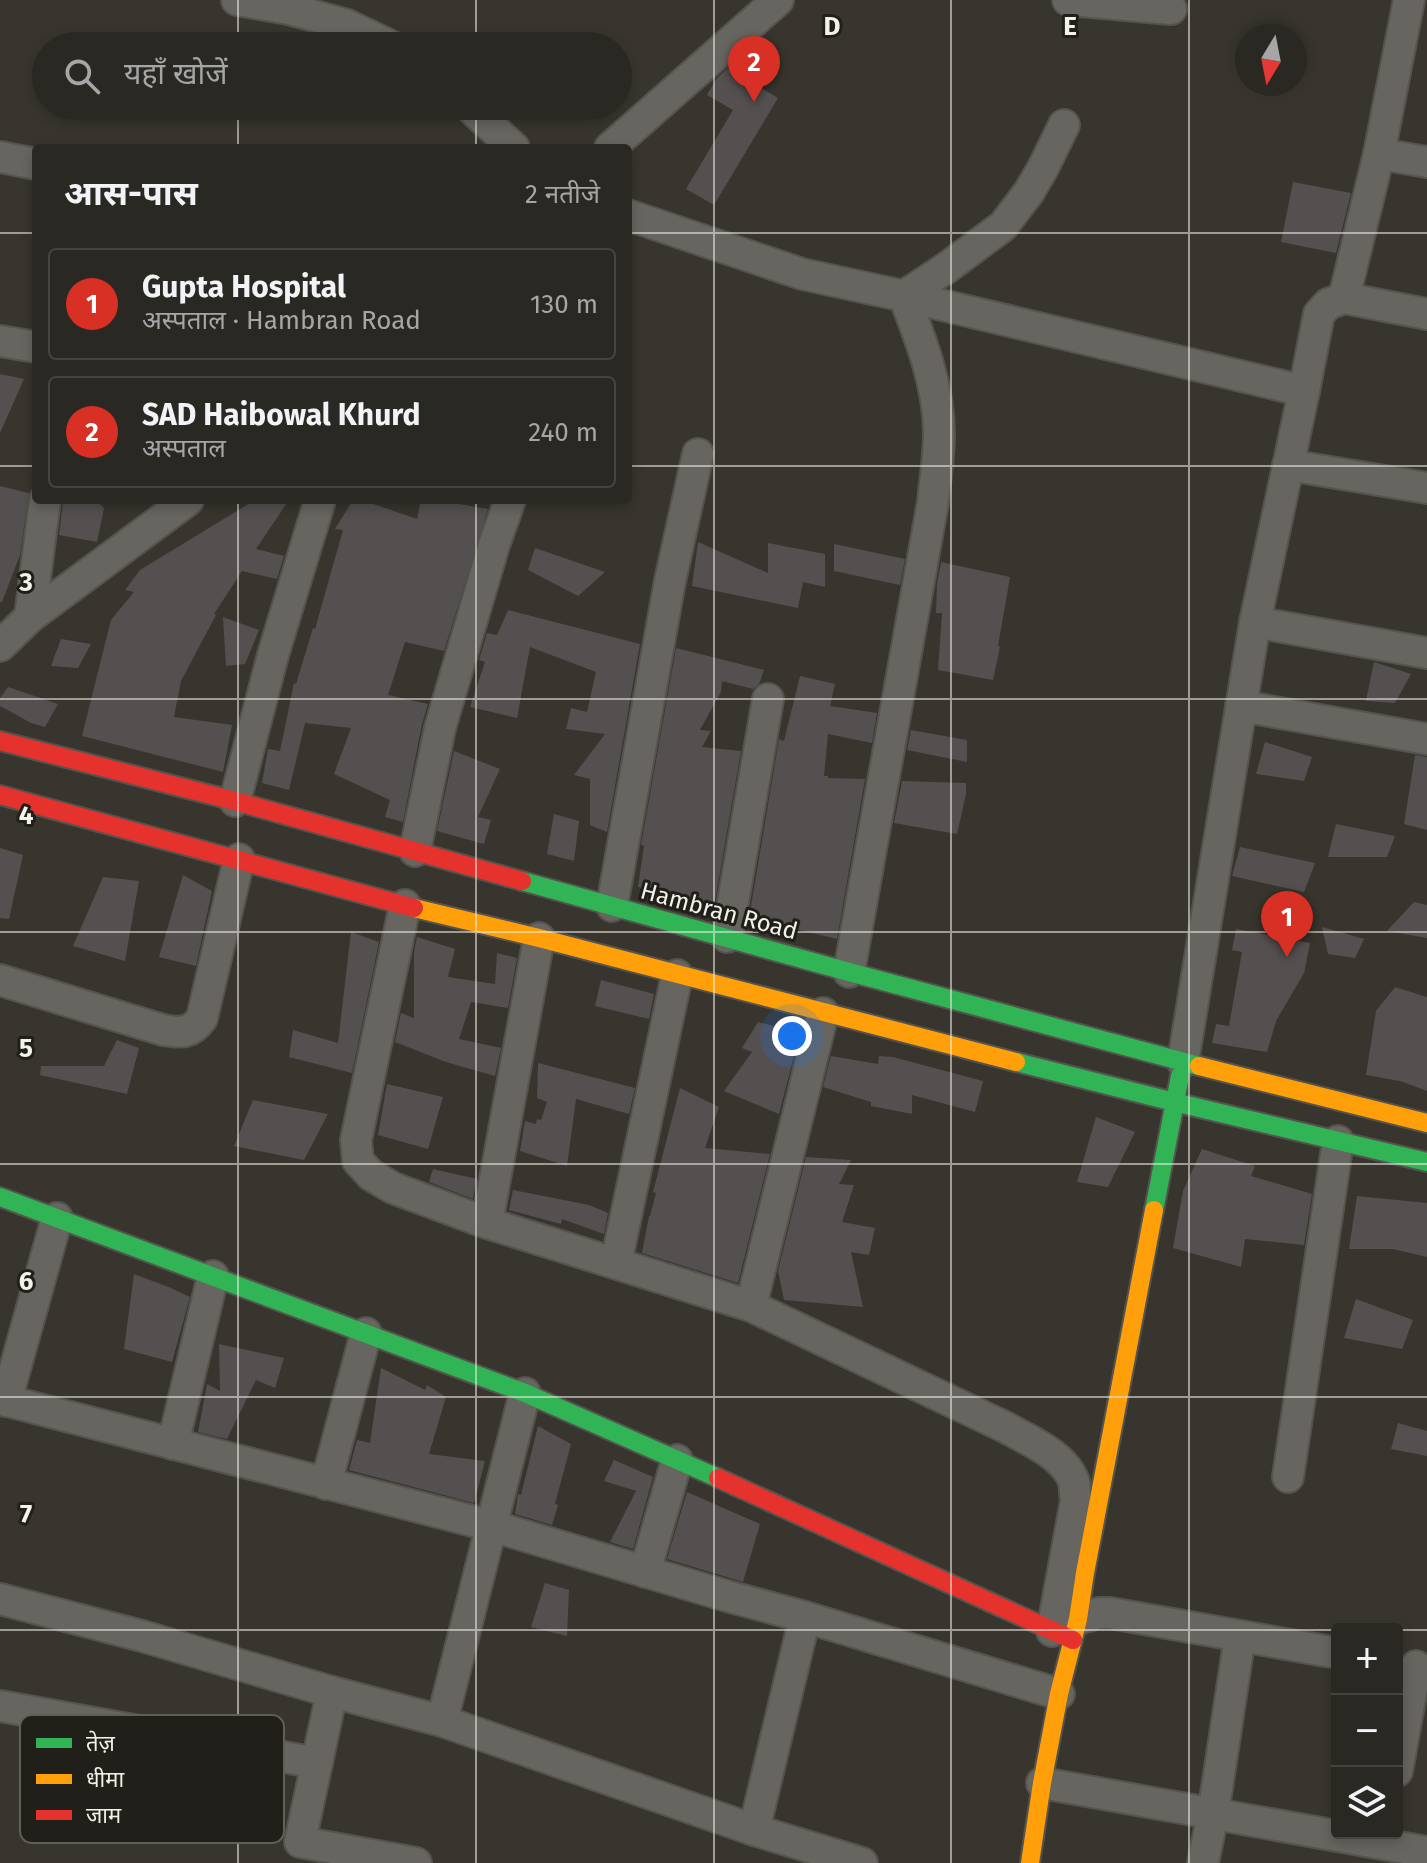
<!DOCTYPE html>
<html lang="hi">
<meta charset="utf-8">
<style>
body{margin:0;font-family:"Fira Sans","Noto Sans Devanagari",sans-serif;background:#32302a;color:#f1f3f6}
.controls{position:absolute;right:24px;bottom:24px;display:grid;overflow:hidden;border-radius:8px;box-shadow:0 4px 12px #0003}
.controls button{width:72px;height:72px;display:grid;place-items:center;padding:0;border:0;border-bottom:2px solid #464440;background:#2a2822;color:#f1f3f6;font:40px sans-serif}
.compass{position:absolute;left:1235px;top:24px;width:72px;height:72px;border-radius:50%;background:#2a2822;box-shadow:0 4px 12px #0003;rotate:190deg}
.you{position:absolute;left:792px;top:1036px;width:28px;height:28px;margin:-20px;border:6px solid #fff;border-radius:50%;background:#1a73e8;box-shadow:0 0 0 12px #1a73e833}
.badge{display:grid;place-items:center;width:52px;height:52px;border-radius:50%;background:#d93025;color:#fff;font-size:26px;font-weight:700}
.pin{position:absolute;translate:-50% -66px;filter:drop-shadow(0 2px 4px #0008)}
.pin::after{content:'';position:absolute;top:42px;width:28px;height:24px;background:inherit;clip-path:polygon(0 0,100% 0,50% 100%)}
.list{margin:0;padding:0;list-style:none}
h2{display:flex;justify-content:space-between;align-items:center;height:104px;margin:0;padding:0 32px;font-size:34px}
h2 small{font-size:26px;font-weight:400;color:#a5a6a5}
.list li{display:grid;grid-template-columns:52px 1fr auto;gap:24px;align-items:center;box-sizing:border-box;height:112px;margin:0 16px 16px;padding:0 16px;border:2px solid #464440;border-radius:8px}
.list b{display:block;font-size:30px;white-space:nowrap}
.list p{margin:0;font-size:26px;white-space:nowrap;color:#a5a6a5}
.list em{font-size:26px;font-style:normal;color:#a5a6a5}
.icon{flex:none;width:44px;height:44px;fill:none;stroke:currentColor;stroke-width:2;stroke-linecap:round;stroke-linejoin:round}
.map{position:relative;flex:none;width:1427px;height:1863px;overflow:hidden}
.search{position:absolute;background:#2a2822;box-shadow:0 4px 12px #0003;left:32px;top:32px;width:600px;height:88px;display:flex;align-items:center;gap:20px;box-sizing:border-box;padding:0 28px;border-radius:44px;color:#a5a6a5;font-size:30px}
.panel{position:absolute;background:#2a2822;box-shadow:0 4px 12px #0003;left:32px;top:144px;width:600px;height:360px;border-radius:8px}
.map>svg:first-child{display:block}
</style>
<div class="map">
<svg width="1427" height="1863" viewBox="0 0 1427 1863">
<rect width="100%" height="100%" fill="#38352e"/>
<g fill="#54504f">
<path d="M728 68 778 98 714 205 686 189 733 110 707 95 717 78Z"/>
<path d="M1293 182 1351 193 1336 253 1281 242Z"/>
<path d="M0 374 24 379 0 433Z"/>
<path d="M0 486 29 493 20 555 2 602H0Z"/>
<path d="M69 500H95L104 508 97 542 59 535 63 502 67 503Z"/>
<path d="M255 500H289L256 549 284 556 277 579 242 571 214 614 216 615 181 681 174 717 232 725 223 772 82 736 111 620 134 592 125 590 140 570Z"/>
<path d="M353 500H362L417 519 421 500H436L488 509 444 651 405 642 388 695 428 704 422 724 403 822 385 817 390 800 334 774 351 728 305 723 289 790 262 783 268 749 280 751 294 683 296 684 313 628 315 629 343 530 335 529Z"/>
<path d="M698 542 768 573V543L825 554V587L803 582 798 608 692 586Z"/>
<path d="M834 544 905 559 900 585 834 571Z"/>
<path d="M535 548 605 572 578 596 528 570Z"/>
<path d="M941 562 1010 577 998 646 1000 647 993 680 938 670 942 613H936L937 584Z"/>
<path d="M508 610 640 644 607 832 590 825V779L574 775 605 734 566 729 571 708 587 712 596 672 530 647 517 718 470 707 485 662 479 660 487 633 497 635Z"/>
<path d="M223 617 259 630 245 664 226 666Z"/>
<path d="M61 639 91 644 78 668 51 666Z"/>
<path d="M676 648 764 670 759 684 753 689 722 681 721 692 700 730 711 731 702 747 741 751 714 907 638 887 644 846 641 845Z"/>
<path d="M1374 662 1411 674 1395 703 1366 701Z"/>
<path d="M800 676 835 684 830 706 877 713 872 743 828 734 824 776H828V778L865 779 837 939 749 918 779 739 784 741Z"/>
<path d="M8 687 58 704 45 727 31 723 0 706V698Z"/>
<path d="M911 730 967 740V762L907 750Z"/>
<path d="M1265 742 1312 757 1304 781 1256 774Z"/>
<path d="M454 751 500 769 478 817 491 820 484 844 437 831Z"/>
<path d="M1415 755 1427 757V830L1404 824Z"/>
<path d="M902 781 966 783V794L957 834 894 823Z"/>
<path d="M554 814 579 821 574 861 547 854Z"/>
<path d="M1336 824 1395 836 1387 857H1328Z"/>
<path d="M1240 847 1315 863 1304 892 1232 876Z"/>
<path d="M0 848 23 855 9 919 0 918Z"/>
<path d="M183 875 212 891 196 966 159 957Z"/>
<path d="M103 877 139 881 125 961 73 946Z"/>
<path d="M1414 902 1427 905V938L1387 931Z"/>
<path d="M1322 927 1364 939 1355 958 1328 954Z"/>
<path d="M1236 929 1310 943 1304 973 1276 1021 1267 1052 1212 1043 1216 1024 1229 1026 1242 952 1232 950Z"/>
<path d="M351 932 379 942 352 1073 289 1057 293 1030 338 1043Z"/>
<path d="M417 937 455 949 448 977 495 984 497 953 517 958 508 1008 471 1002 459 1039 501 1048 495 1076 446 1062 395 1042 401 1013 414 1018V952Z"/>
<path d="M601 980 654 994 649 1019 595 1006Z"/>
<path d="M1395 987 1427 997V1091L1400 1081 1366 1075 1376 1011Z"/>
<path d="M758 1022 800 1033 779 1114 724 1091 752 1052 742 1048Z"/>
<path d="M117 1040 139 1048 127 1094 40 1075 41 1066H104Z"/>
<path d="M831 1056 878 1064 879 1056 893 1057 983 1081 975 1112 912 1095V1114L871 1106V1102L823 1087Z"/>
<path d="M538 1063 635 1088 629 1114 576 1099 567 1166 520 1151 525 1121 536 1124 537 1119 541 1120 547 1102 537 1098Z"/>
<path d="M387 1084 443 1097 428 1149 378 1135Z"/>
<path d="M680 1088 719 1107 705 1148 770 1154 738 1283 642 1253 649 1216H650L656 1193 653 1192Z"/>
<path d="M253 1100 328 1114 304 1160 234 1146Z"/>
<path d="M1096 1117 1135 1132 1108 1187 1077 1182Z"/>
<path d="M1202 1149 1255 1166 1251 1176 1312 1194 1304 1245 1245 1239 1241 1267 1173 1248 1183 1191Z"/>
<path d="M806 1157 851 1160 839 1184 854 1185 842 1222 875 1228 869 1255 851 1252 863 1307 784 1300 778 1271Z"/>
<path d="M433 1169 477 1179 473 1199 429 1182Z"/>
<path d="M513 1190 589 1205 608 1213 604 1234 562 1219 561 1224 509 1210Z"/>
<path d="M1357 1196 1427 1203V1257L1393 1249H1349Z"/>
<path d="M134 1274 171 1288 190 1297 172 1362 124 1349Z"/>
<path d="M1356 1299 1413 1320 1402 1349 1344 1338Z"/>
<path d="M219 1344 284 1358 275 1388 256 1380 227 1439 198 1432 207 1384 220 1391Z"/>
<path d="M381 1368 425 1390 427 1385 446 1397 429 1454 485 1461 474 1503 349 1470 357 1440 370 1443Z"/>
<path d="M1398 1423 1427 1431V1456L1391 1449Z"/>
<path d="M538 1426 571 1444 555 1504 558 1505 552 1525 515 1514 518 1494 521 1495Z"/>
<path d="M614 1460 653 1477 633 1549 610 1542 636 1491 604 1481Z"/>
<path d="M687 1492 760 1524 743 1582 667 1559Z"/>
<path d="M545 1583 569 1590 567 1636 531 1627Z"/>
</g>
<g fill="none" stroke-linecap="round" stroke-linejoin="round">
<g stroke="#55534e" stroke-width="34">
<g id="street">
<path d="M237 0 289 9 347 25 391 46"/>
<path d="M1068 0 1171 9"/>
<path d="M469 106 514 148"/>
<path d="M610 148 778 0"/>
<path d="M1379 154 1427 162"/>
<path d="M0 157 36 164"/>
<path d="M628 215 802 274 904 296 1304 391 1255 622 1183 1062"/>
<path d="M1344 298 1427 314"/>
<path d="M0 341 36 347"/>
<path d="M1304 391 1319 314 1328 304 1344 298 1379 154 1409 0"/>
<path d="M1288 465 1427 488"/>
<path d="M30 617 45 500"/>
<path d="M1255 622 1427 653"/>
<path d="M0 646 30 617 188 500"/>
<path d="M1241 706 1427 739"/>
<path d="M235 801 273 655 320 500"/>
<path d="M415 851 440 728 494 545 510 500"/>
<path d="M405 905 356 1140 358 1161 371 1175 393 1188 487 1223 751 1306 1005 1427C1028 1440 1065 1455 1074 1482 1075 1488 1075 1495 1076 1501L1052 1631"/>
<path d="M612 906 670 581 698 454"/>
<path d="M727 937 768 699"/>
<path d="M849 972 933 502C935 480 939 457 939 434 939 386 921 340 904 296L945 269 1003 226 1029 192 1043 168 1064 125"/>
<path d="M0 980 163 1030C181 1033 191 1034 202 1018L239 859"/>
<path d="M487 1223 539 938"/>
<path d="M616 1263 677 975"/>
<path d="M751 1306 823 1013"/>
<path d="M0 1399 492 1526 727 1596 805 1617 1059 1694"/>
<path d="M6 1401 57 1218"/>
<path d="M173 1444 213 1276"/>
<path d="M1288 1477 1338 1141"/>
<path d="M326 1484 366 1333"/>
<path d="M645 1572 677 1460"/>
<path d="M0 1599 142 1636 332 1692 300 1842 416 1863"/>
<path d="M1078 1619 1099 1613H1110L1337 1653"/>
<path d="M332 1692 442 1721 754 1830 862 1863"/>
<path d="M0 1706 317 1763"/>
<path d="M442 1721 525 1393"/>
<path d="M1397 1771 1416 1666"/>
<path d="M1042 1783 1427 1852"/>
<path d="M754 1830 805 1617"/>
<path d="M1203 1863 1213 1814 1240 1636"/>
</g>
</g>
<g stroke="#55534e" stroke-width="22">
<g id="fast">
<path d="M522 881 849 972 1199 1066"/>
<path d="M1016 1062 1174 1102 1427 1162"/>
<path d="M0 1197 525 1393 718 1478"/>
<path d="M1154 1210 1180 1076"/>
</g>
</g>
<g stroke="#55534e" stroke-width="22">
<g id="slow">
<path d="M414 908 539 938 1016 1062"/>
<path d="M1199 1066 1427 1123"/>
<path d="M1030 1863 1042 1783 1059 1694 1078 1619 1085 1573 1154 1210"/>
</g>
</g>
<g stroke="#55534e" stroke-width="22">
<g id="jam">
<path d="M0 741 235 801 522 881"/>
<path d="M0 795 414 908"/>
<path d="M718 1478 1073 1640"/>
</g>
</g>
<use href="#street" stroke="#66655f" stroke-width="30"/>
<use href="#fast" stroke="#30b455" stroke-width="18"/>
<use href="#slow" stroke="#ff9f0a" stroke-width="18"/>
<use href="#jam" stroke="#e5322d" stroke-width="18"/>
</g>
<path fill="none" stroke="#f3f1e9" stroke-width="2" stroke-opacity="0.55" d="M238 0V46M476 0V46M714 0V1863M951 0V1863M1189 0V1863M238 106V148M476 106V148M0 233H36M628 233H1427M0 466H36M628 466H1427M238 500V1863M476 500V1863M0 699H1427M0 932H1427M0 1164H1427M0 1397H1427M0 1630H1337M1397 1630H1427"/>
<g text-anchor="middle" stroke-width="6" stroke-linejoin="round" paint-order="stroke">
<g font-size="24" fill="#f3f1e9" stroke="#201f19">
<text transform="translate(719 911) rotate(15)" y="8">Hambran Road</text>
</g>
</g>
<rect x="20" y="1715" width="264" height="128" rx="12" fill="#201f19" stroke="#5f5e57" stroke-width="2"/>
<rect x="36" y="1738" width="36" height="10" fill="#30b455"/>
<rect x="36" y="1774" width="36" height="10" fill="#ff9f0a"/>
<rect x="36" y="1810" width="36" height="10" fill="#e5322d"/>
<g font-size="22" fill="#f3f1e9">
<text x="86" y="1751">तेज़</text>
<text x="86" y="1787">धीमा</text>
<text x="86" y="1823">जाम</text>
</g>
<g font-size="26" text-anchor="middle" font-weight="bold" fill="#f3f1e9" stroke="#201f19" stroke-width="6" stroke-linejoin="round" paint-order="stroke">
<text x="832" y="35">D</text>
<text x="1070" y="35">E</text>
<text x="26" y="591">3</text>
<text x="26" y="824">4</text>
<text x="26" y="1057">5</text>
<text x="26" y="1290">6</text>
<text x="26" y="1523">7</text>
</g>
</svg>
<div class="controls">
<button>+</button>
<button>−</button>
<button><svg class="icon" aria-label="layers" viewBox="0 0 24 24"><path d="M12 4l9 5-9 5-9-5zM3 14l9 5 9-5"/></svg></button>
</div>
<svg class="compass" viewBox="-18 -18 36 36"><path d="M0-13l5 13h-10z" fill="#e53935"/><path d="M0 13l5-13h-10z" fill="#a5a6a5"/></svg>
<div class="you"></div>
<div class="pin badge" style="left:1287px;top:957px">1</div>
<div class="pin badge" style="left:754px;top:102px">2</div>
<div class="search"><svg class="icon" aria-label="search" viewBox="0 0 24 24"><circle cx="10" cy="10" r="6"/><path d="M15 15l6 6"/></svg>यहाँ खोजें</div>
<section class="panel">
<h2>आस-पास<small>2 नतीजे</small></h2>
<ul class="list">
<li><span class="badge">1</span><div><b>Gupta Hospital</b><p>अस्पताल · Hambran Road</p></div><em>130 m</em></li>
<li><span class="badge">2</span><div><b>SAD Haibowal Khurd</b><p>अस्पताल</p></div><em>240 m</em></li>
</ul>
</section>
</div>
